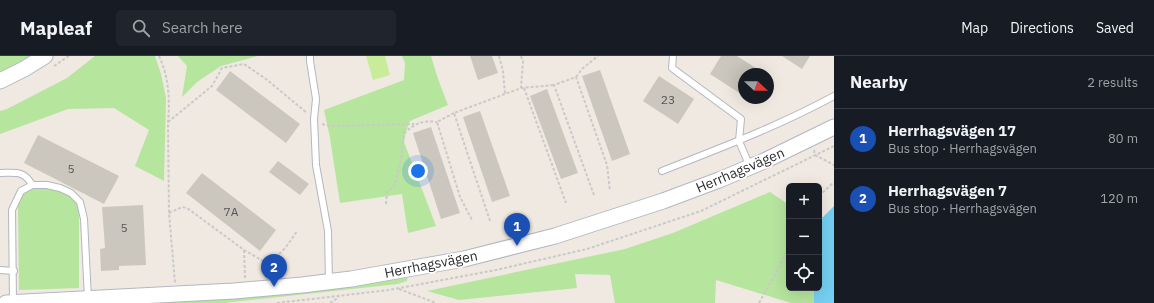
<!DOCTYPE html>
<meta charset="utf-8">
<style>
body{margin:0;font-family:"IBM Plex Sans",sans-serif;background:#20242c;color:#f1f3f6}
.controls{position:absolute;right:12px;bottom:12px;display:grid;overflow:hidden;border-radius:6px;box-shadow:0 4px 16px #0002}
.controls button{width:36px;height:36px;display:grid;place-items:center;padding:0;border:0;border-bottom:1px solid #363941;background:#171b24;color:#f1f3f6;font:20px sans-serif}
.compass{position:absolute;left:738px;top:12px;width:36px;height:36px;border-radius:50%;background:#171b24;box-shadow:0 4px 16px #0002;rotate:112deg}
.you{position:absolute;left:418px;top:115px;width:14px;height:14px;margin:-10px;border:3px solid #fff;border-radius:50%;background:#1a73e8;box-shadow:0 0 0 6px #1a73e833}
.badge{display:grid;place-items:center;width:26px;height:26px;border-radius:50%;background:#db2777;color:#fff;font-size:13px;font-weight:700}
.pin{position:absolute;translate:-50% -33px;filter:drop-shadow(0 1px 2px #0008)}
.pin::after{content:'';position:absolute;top:21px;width:14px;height:12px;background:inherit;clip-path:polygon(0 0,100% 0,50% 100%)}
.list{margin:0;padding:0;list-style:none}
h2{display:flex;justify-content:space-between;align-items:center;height:52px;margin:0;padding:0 16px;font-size:17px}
h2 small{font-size:13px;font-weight:400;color:#9ea1a6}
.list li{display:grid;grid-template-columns:26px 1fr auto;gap:12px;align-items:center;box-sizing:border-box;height:60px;padding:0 16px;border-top:1px solid #363941}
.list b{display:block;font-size:15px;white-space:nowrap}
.list p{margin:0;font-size:13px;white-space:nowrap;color:#9ea1a6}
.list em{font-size:13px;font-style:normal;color:#9ea1a6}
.icon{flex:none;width:22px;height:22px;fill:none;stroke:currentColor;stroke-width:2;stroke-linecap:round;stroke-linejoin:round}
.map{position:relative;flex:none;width:834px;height:247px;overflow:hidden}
header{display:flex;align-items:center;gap:24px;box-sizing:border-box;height:56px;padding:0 20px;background:#171b24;border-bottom:1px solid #363941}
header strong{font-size:19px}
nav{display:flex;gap:22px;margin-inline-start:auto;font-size:14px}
.search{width:280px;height:36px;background:#20242c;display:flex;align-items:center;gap:10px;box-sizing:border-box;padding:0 14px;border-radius:6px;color:#9ea1a6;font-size:15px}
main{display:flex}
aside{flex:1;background:#171b24}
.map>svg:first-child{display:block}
</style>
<header>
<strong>Mapleaf</strong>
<div class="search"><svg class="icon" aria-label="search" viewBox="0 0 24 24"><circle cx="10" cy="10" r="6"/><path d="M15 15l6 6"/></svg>Search here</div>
<nav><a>Map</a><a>Directions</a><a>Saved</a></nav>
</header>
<main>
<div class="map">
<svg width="834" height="247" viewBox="0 0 834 247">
<rect width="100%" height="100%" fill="#efe9e1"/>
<g fill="#b6e59e">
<path d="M0 0H34L0 16Z"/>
<path d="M95 0H155L161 18 166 42 164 125 135 110 149 74 114 52 68 53 0 78V55L7 53 67 22Z"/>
<path d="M178 0H258L221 10 197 26 182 41 187 10Z"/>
<path d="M402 0H431L438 23 448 49 410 65 406 75 404 86 436 170 408 177 402 138 340 147 330 82 324 54 404 24 405 7Z"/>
<path d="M32 132C51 132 78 135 79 159V232L19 234 18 147C21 139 25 136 32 132Z"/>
<path d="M770 136 789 149V232H814V247H791L716 224 715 247H615L610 219 575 218 577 232 459 244 427 235 625 193 673 177Z"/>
<path d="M408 216 407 225 398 228 224 247H157L190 244Z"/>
</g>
<path fill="#c9ec9a" d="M366 0H385L390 19 373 24Z"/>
<path fill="#75cff0" d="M834 150V247H814V232H819V165Z"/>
<g fill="#cbc7bf">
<path d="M470 0H492L498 17 478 24Z"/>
<path d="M721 0H737L765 18H744V40L710 18Z"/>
<path d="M782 0H810L802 13Z"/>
<path d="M600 14 630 98 612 105 582 20Z"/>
<path d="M230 15 300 68 286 87 216 34Z"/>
<path d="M659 20 694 43 678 68 643 45Z"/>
<path d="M547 33 578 117 561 123 530 40Z"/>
<path d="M480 55 510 140 492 146 463 61Z"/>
<path d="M431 71 460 157 441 163 413 77Z"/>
<path d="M38 79 119 120 104 148 24 107Z"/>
<path d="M278 105 309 128 300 139 269 116Z"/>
<path d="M202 117 276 174 260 195 186 137Z"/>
<path d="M143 149 146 209 119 210V214L101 215 100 193 105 192 102 151Z"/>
</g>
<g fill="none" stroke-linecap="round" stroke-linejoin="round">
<g stroke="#b4b7c1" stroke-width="8">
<g id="service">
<path d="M310 0V5L316 43 314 63 316 109 328 175 329 226"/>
<path d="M673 0 672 12 741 63 739 85 750 111"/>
<path d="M662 115C720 92 779 70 834 40"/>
<path d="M0 117C15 117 24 114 32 129"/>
<path d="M0 214 14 215"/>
<path d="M13 247 12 154 21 135 32 129H47L60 132 71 137 80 146 84 163 88 243"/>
</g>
</g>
<g stroke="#b4b7c1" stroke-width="17">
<g id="tertiary">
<path d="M0 25 24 13 45 0"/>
<path d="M6 247 234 235 302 229 351 223 464 203 555 180 663 145 719 124 764 105 834 71"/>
</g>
</g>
<g stroke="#c9c9c9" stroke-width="2" stroke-dasharray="3 2" stroke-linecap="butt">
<path d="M159 0C169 21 170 44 168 66L169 157 175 227"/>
<path d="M499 0 503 15 505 38"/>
<path d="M521 0 523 5 521 32"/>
<path d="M54 10 69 0"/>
<path d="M576 21 582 13 598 0"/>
<path d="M524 32 566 147"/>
<path d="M454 57 437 66 460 141 472 164"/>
<path d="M168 66 212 30 222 12 244 8 266 23 307 57"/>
<path d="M322 68 331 70 414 68"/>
<path d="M814 94 815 99 834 109"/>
<path d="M594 139 554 29 576 21 607 109 610 135"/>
<path d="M819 140 834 126"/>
<path d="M386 148 387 136 395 129 401 104 404 77C415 68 422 64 437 66"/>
<path d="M169 157 182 151 187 152 244 194 263 205C279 204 289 187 297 175"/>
<path d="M490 165 454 57 521 32 554 29"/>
<path d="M244 194 245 222"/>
<path d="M399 233 436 247"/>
<path d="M277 247 389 234 496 214 587 193 701 155 834 90"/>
<path d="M330 247 339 241"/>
<path d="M759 247 783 204 789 189"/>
</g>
<use href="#service" stroke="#fff" stroke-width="6"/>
<use href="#tertiary" stroke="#fff" stroke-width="15"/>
</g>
<g text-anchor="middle" stroke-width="3.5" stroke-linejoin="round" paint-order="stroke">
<g font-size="12" fill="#555452">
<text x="668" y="48">23</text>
<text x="71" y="117">5</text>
<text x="231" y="160">7A</text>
<text x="124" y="176">5</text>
</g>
<g font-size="14" fill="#2e2e2e" stroke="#fff">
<text transform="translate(740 114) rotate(-23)" y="5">Herrhagsvägen</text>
<text transform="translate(431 208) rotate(-11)" y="5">Herrhagsvägen</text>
</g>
</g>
</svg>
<div class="controls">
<button>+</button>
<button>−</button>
<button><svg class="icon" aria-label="locate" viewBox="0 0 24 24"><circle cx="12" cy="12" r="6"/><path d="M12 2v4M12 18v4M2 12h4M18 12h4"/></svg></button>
</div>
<svg class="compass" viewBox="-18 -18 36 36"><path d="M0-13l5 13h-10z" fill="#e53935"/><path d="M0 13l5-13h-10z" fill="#9ea1a6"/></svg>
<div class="you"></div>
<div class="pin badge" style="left:517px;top:190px;background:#1a4fb4">1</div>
<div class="pin badge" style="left:274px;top:231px;background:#1a4fb4">2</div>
</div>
<aside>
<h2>Nearby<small>2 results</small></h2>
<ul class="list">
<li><span class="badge" style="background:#1a4fb4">1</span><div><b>Herrhagsvägen 17</b><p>Bus stop · Herrhagsvägen</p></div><em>80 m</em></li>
<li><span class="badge" style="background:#1a4fb4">2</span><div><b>Herrhagsvägen 7</b><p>Bus stop · Herrhagsvägen</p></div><em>120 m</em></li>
</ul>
</aside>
</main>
